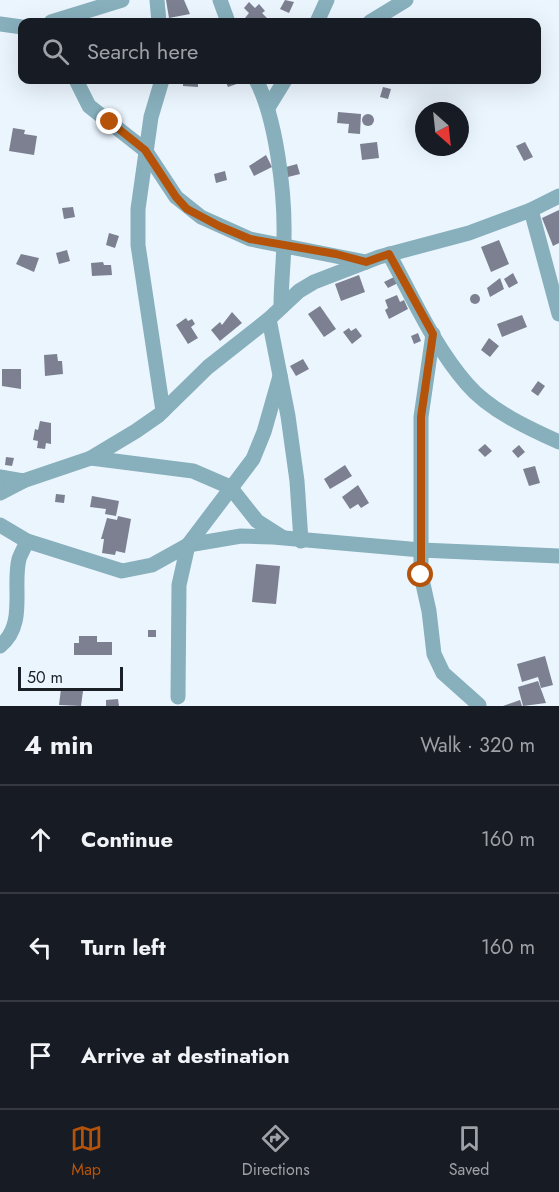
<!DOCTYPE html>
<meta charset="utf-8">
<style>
body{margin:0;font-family:Jost,sans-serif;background:#242831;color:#f1f3f6}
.compass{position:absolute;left:415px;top:102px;width:54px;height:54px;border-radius:50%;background:#171b24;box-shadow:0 6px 24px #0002;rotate:153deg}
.scale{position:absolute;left:18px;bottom:15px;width:105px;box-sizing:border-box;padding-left:6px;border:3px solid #1a2025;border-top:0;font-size:16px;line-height:21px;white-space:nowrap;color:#1a2025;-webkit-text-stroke:4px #ebf5fe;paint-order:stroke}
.stop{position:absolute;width:18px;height:18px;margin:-14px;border:4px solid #b45309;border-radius:50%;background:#fff}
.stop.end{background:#b45309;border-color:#fff;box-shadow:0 2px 6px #0008}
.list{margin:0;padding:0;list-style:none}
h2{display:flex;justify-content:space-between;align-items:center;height:78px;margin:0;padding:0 24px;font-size:26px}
h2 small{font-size:20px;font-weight:400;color:#9ea1a6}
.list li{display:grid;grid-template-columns:39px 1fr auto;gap:18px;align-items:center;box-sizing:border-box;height:108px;padding:0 24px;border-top:2px solid #363941}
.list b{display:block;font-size:22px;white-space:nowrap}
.list em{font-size:20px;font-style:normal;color:#9ea1a6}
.icon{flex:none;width:33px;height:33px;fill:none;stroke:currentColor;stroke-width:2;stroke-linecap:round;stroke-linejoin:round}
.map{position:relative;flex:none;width:559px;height:706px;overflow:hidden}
.search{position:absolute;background:#171b24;box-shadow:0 6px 24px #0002;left:18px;right:18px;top:18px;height:66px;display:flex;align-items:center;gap:15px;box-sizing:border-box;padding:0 21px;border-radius:12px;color:#9ea1a6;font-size:22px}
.sheet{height:402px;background:#171b24}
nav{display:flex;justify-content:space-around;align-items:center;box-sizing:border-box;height:84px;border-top:2px solid #363941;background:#171b24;font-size:16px;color:#9ea1a6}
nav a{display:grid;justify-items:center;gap:3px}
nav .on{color:#b45309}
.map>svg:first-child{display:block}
</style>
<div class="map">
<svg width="559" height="706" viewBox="0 0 559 706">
<rect width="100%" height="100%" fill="#ebf5fe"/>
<g fill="#7c8091">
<path d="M166 0H184L190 14 169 18Z"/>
<path d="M285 0 294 2 289 13 280 9Z"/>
<path d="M249 2 255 8 259 4 265 11 262 13 267 18 263 22H250L245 18 249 13 244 8Z"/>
<path d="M183 80H198V87L183 86Z"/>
<path d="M225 80H248L228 87Z"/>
<path d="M383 87 391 89 388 99 380 97Z"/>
<path d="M338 112 361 114 360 134 348 133 349 124 337 123Z"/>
<circle cx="368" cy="120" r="6"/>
<path d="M13 128 25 130 24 134 37 136 34 155 9 151Z"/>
<path d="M377 142 379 158 362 160 360 144Z"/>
<path d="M525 142 533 157 524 161 516 146Z"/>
<path d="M266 155 272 167 254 176 249 166Z"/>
<path d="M297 164 300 174 288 177 286 167Z"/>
<path d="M225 171 227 180 216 183 214 174Z"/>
<path d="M73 207 75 217 64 219 62 208Z"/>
<path d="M559 210V243L553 246 542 218Z"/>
<path d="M109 233 119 236 115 248 106 245Z"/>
<path d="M499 240 509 264 491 272 481 247Z"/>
<path d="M67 250 70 261 59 264 56 253Z"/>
<path d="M21 254 39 258 34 272 16 264Z"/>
<path d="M103 262 104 265H111L112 275 92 276 91 263Z"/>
<path d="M513 273 518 283 509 288 504 279Z"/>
<path d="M359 275 365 292 341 301 335 284Z"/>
<path d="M396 276 400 282 388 288 384 282Z"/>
<path d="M500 278 504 289 490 297 487 288Z"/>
<circle cx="475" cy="299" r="5"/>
<path d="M397 295 400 302 404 300 408 309 389 319 385 310 388 308 385 300Z"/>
<path d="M320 306 336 329 324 337 308 314Z"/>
<path d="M232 312 242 323 220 341 211 330 220 322 222 325Z"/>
<path d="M522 315 527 327 502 337 497 324Z"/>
<path d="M186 318 188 321 192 319 195 324 191 327 198 338 188 344 176 325Z"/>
<path d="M349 328 351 331 356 328 362 336 352 344 343 332Z"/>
<path d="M418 333 421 341 414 344 411 336Z"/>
<path d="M489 338 499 346 490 357 481 350Z"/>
<path d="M57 354 58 361H62L63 374 45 376 44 355Z"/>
<path d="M303 359 309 369 296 376 290 366Z"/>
<path d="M2 369H21V389L2 386Z"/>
<path d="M538 381 545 386 538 396 531 391Z"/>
<path d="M40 421 51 423V444L46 443 45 449 37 448 38 441 33 440 35 429 38 430Z"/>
<path d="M485 444 492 451 485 457 478 450Z"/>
<path d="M519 445 525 452 518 458 512 451Z"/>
<path d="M6 457 14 458 12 466 5 465Z"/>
<path d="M345 465 352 476 330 489 324 479Z"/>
<path d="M535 466 540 483 529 486 523 469Z"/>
<path d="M358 485 369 503 361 508 358 504 350 509 342 497Z"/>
<path d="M56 494 65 495 64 503 55 502Z"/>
<path d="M92 496 119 501 116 516 105 514 106 509 90 507Z"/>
<path d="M118 516 131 519 125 553 116 551 115 555 102 553 104 539H101L107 518 117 520Z"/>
<path d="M256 564 280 566 276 604 252 602Z"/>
<rect x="148" y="630" width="8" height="7"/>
<path d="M79 636H97V642H112V655H74V643H79Z"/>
<path d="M545 656 553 685 541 688 538 677 522 682 517 664Z"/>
<path d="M538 681 546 703 523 706 518 687Z"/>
<path d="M61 689 83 691 81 706 59 705Z"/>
<path d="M118 699 119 706H106V700Z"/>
<path d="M520 700 522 706H503Z"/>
</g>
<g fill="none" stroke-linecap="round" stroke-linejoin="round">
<g stroke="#87afbc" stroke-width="15">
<path d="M157 0 159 22"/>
<path d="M220 0 228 22"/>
<path d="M51 22 122 0"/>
<path d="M317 22 327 0"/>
<path d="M370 22 406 0"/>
<path d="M0 24 22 27"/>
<path d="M76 80 89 106 145 150 176 197 201 217 250 239 366 262"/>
<path d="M162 80 151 117 138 209V245L163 411"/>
<path d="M256 80C276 117 285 193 284 237 284 260 281 283 281 306"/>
<path d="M269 106 285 80"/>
<path d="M531 210 559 314"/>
<path d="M389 254C413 298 434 346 467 384 489 410 528 428 559 442"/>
<path d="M269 319 288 416 297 481 301 541"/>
<path d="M433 334 421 417V575L429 611 434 654 443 673 479 705"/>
<path d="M91 458 193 471 230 487 257 521 282 537"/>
<path d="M0 477 23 481"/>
<path d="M0 493 23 481 91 458 136 431 159 415 208 367 269 319 299 291 314 282 379 257 469 233 531 210 559 196"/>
<path d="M0 525 27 541 122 571 152 565 188 545 241 536 273 537 421 550 559 556"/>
<path d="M0 646C27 625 12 586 19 559 21 553 25 547 27 541"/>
<path d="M178 697 179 585 188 545 253 459 264 432 280 376"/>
</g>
</g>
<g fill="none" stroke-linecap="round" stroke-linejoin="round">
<path stroke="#b45309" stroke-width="8" d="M110 122 145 150 176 197 187 209 219 226 250 239 336 254 366 262 389 254 433 334 421 417V575"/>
</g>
</svg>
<svg class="compass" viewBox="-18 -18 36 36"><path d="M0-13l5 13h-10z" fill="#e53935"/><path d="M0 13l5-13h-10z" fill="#9ea1a6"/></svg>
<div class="scale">50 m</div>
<div class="stop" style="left:421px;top:575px"></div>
<div class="stop end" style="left:110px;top:122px"></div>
<div class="search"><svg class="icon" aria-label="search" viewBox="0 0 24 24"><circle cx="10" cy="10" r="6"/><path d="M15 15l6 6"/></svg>Search here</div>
</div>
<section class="sheet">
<h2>4 min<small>Walk · 320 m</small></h2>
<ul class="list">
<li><svg class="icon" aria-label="ahead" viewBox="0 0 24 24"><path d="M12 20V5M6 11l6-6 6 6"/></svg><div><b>Continue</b></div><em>160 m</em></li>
<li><svg class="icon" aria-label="left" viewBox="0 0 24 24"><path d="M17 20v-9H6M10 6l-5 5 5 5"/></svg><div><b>Turn left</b></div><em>160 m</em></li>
<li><svg class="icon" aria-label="arrive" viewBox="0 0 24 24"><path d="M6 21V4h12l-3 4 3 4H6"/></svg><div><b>Arrive at destination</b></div></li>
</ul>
</section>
<nav>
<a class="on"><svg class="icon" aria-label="map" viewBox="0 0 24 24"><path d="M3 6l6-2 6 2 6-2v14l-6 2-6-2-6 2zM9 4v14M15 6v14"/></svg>Map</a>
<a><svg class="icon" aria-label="directions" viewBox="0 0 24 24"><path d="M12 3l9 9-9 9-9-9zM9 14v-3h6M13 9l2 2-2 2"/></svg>Directions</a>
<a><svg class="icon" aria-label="saved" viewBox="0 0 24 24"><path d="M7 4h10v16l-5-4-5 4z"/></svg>Saved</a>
</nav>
